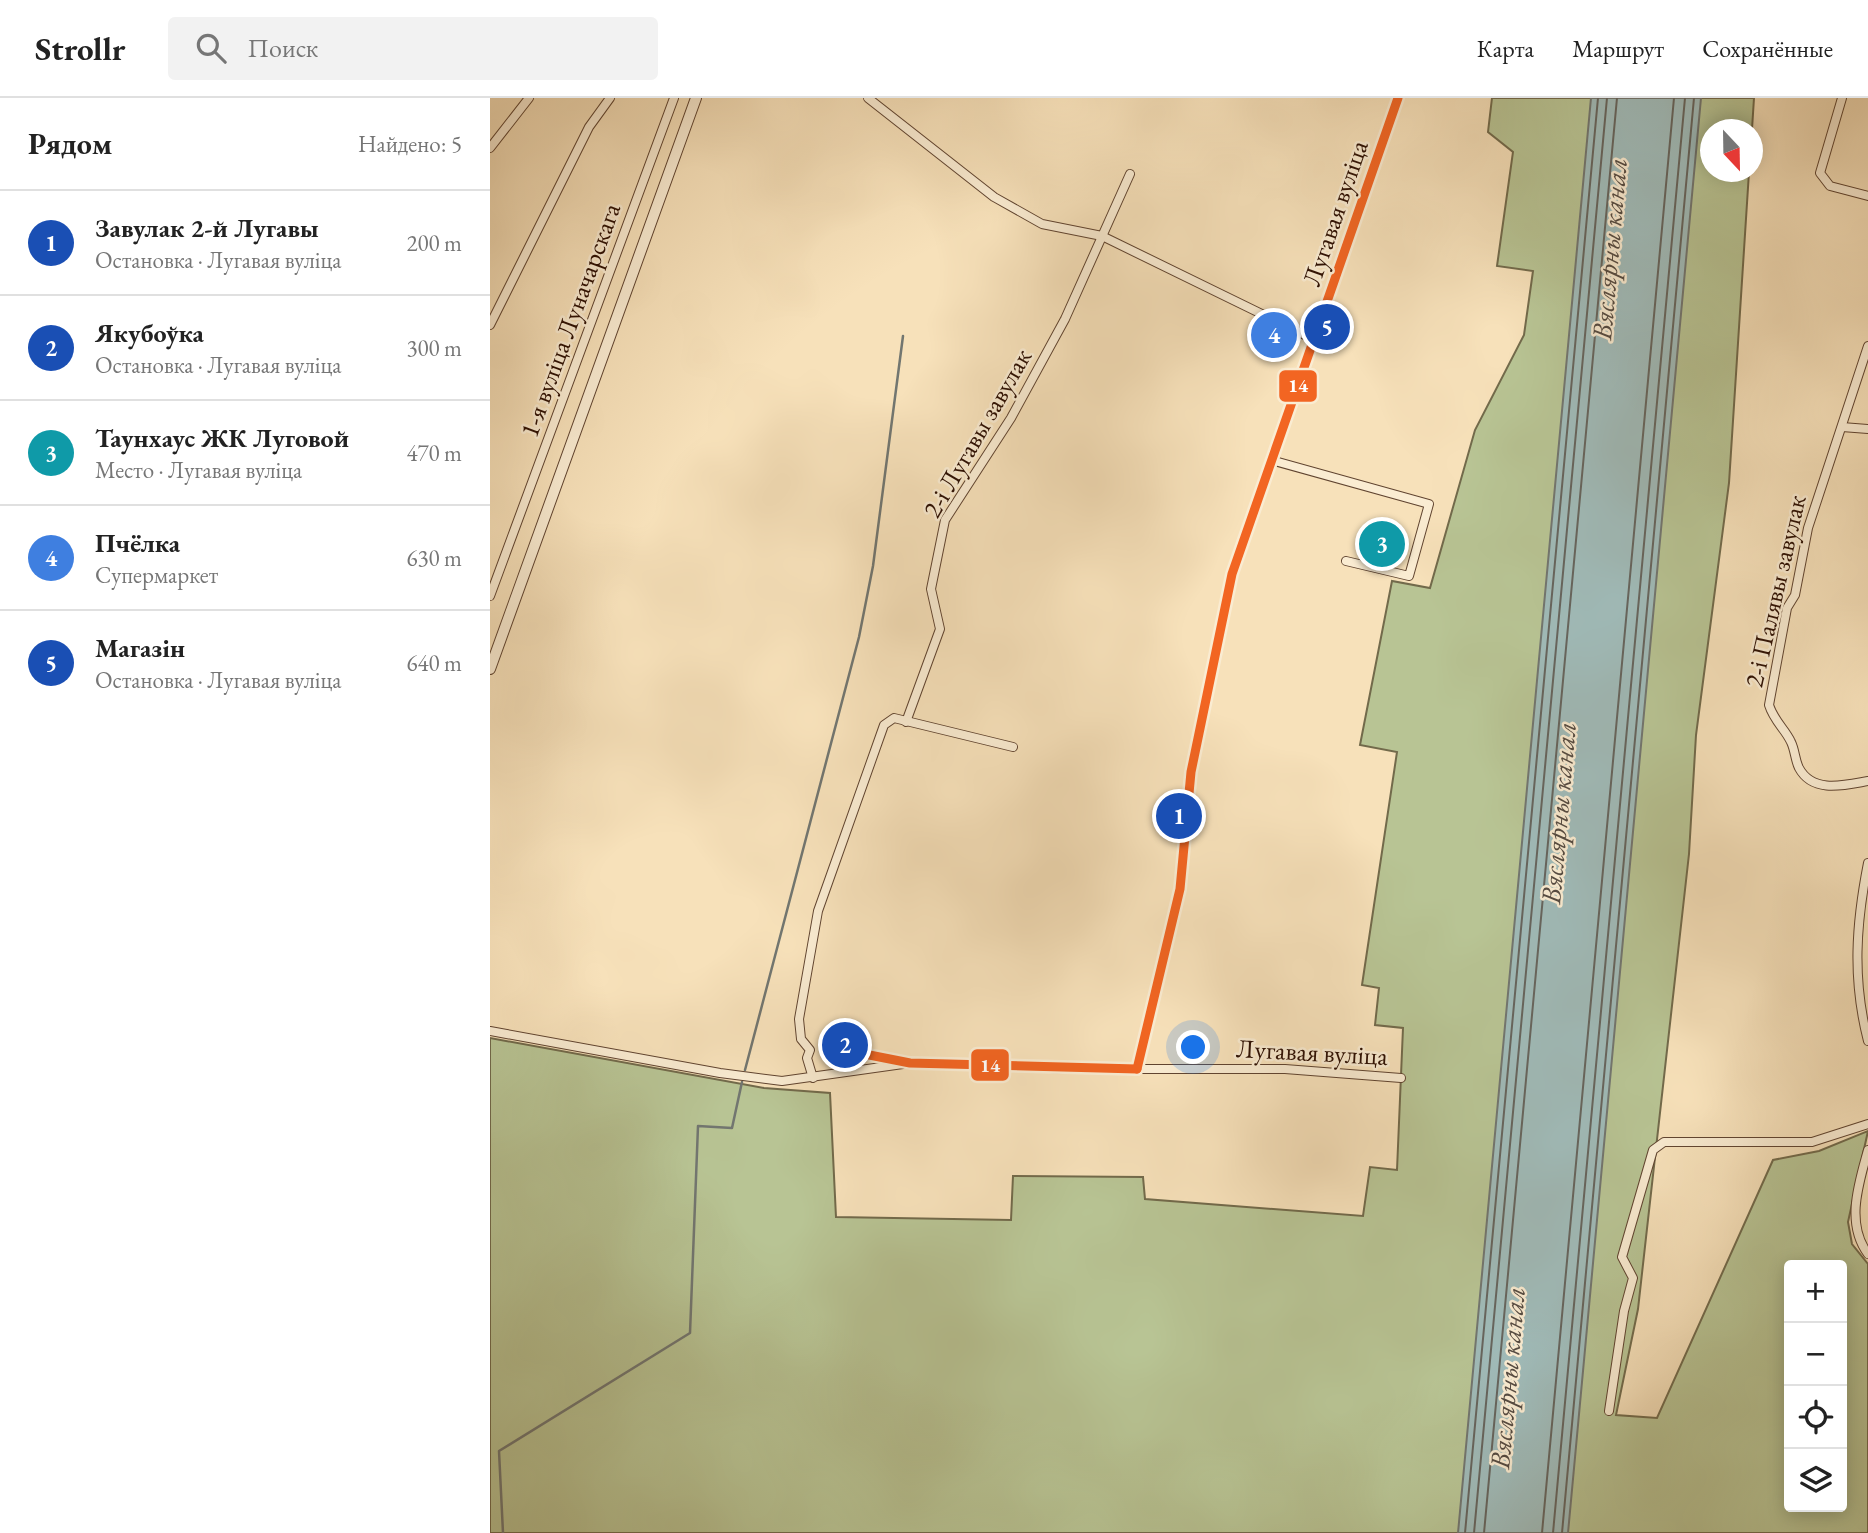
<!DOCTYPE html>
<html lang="ru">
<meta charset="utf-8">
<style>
body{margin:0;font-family:"EB Garamond",serif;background:#f2f2f2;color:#222}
.controls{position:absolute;right:21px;bottom:21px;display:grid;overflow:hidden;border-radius:7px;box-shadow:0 4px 18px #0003}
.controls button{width:63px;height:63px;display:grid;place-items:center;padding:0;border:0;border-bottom:2px solid #e0e0e0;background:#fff;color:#222;font:35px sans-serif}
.compass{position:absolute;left:1210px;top:21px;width:63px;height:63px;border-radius:50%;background:#fff;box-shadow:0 4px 18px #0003;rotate:158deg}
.you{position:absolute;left:704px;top:950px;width:24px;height:24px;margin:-18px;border:5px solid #fff;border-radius:50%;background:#1a73e8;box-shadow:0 0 0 10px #1a73e833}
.badge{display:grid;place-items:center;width:46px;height:46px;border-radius:50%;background:#8f2418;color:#fff;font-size:23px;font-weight:700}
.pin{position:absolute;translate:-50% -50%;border:4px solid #fff;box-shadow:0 2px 7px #0006}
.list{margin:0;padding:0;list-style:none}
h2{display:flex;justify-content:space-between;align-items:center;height:91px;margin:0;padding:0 28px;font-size:30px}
h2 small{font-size:23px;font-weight:400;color:#767676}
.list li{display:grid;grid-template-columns:46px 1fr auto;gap:21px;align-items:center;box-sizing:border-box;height:105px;padding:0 28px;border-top:2px solid #e0e0e0}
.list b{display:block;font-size:26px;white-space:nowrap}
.list p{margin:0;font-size:23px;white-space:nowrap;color:#767676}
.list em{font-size:23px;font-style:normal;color:#767676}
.icon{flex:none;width:38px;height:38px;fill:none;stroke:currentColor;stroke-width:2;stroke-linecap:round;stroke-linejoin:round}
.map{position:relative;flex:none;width:1378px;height:1435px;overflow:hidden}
header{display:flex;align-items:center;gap:42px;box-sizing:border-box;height:98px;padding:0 35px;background:#fff;border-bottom:2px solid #e0e0e0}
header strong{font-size:33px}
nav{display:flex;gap:38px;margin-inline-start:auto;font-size:24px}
.search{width:490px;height:63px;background:#f2f2f2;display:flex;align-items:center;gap:18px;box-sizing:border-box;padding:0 24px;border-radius:7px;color:#767676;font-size:26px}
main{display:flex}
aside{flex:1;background:#fff}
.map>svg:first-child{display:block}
</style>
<header>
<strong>Strollr</strong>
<div class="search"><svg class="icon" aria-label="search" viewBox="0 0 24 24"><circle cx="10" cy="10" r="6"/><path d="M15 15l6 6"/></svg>Поиск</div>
<nav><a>Карта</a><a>Маршрут</a><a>Сохранённые</a></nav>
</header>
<main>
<aside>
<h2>Рядом<small>Найдено: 5</small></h2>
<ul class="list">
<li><span class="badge" style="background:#1a4fb4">1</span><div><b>Завулак 2-й Лугавы</b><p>Остановка · Лугавая вуліца</p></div><em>200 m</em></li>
<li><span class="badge" style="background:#1a4fb4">2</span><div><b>Якубоўка</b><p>Остановка · Лугавая вуліца</p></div><em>300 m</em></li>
<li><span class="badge" style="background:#0f9aa8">3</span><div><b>Таунхаус ЖК Луговой</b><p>Место · Лугавая вуліца</p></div><em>470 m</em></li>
<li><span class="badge" style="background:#3f7fe0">4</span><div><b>Пчёлка</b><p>Супермаркет</p></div><em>630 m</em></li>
<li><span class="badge" style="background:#1a4fb4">5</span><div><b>Магазін</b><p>Остановка · Лугавая вуліца</p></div><em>640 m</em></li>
</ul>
</aside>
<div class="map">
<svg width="1378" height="1435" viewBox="0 0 1378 1435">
<rect width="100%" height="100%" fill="#f7e1ba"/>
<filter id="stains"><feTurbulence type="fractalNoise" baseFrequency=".00286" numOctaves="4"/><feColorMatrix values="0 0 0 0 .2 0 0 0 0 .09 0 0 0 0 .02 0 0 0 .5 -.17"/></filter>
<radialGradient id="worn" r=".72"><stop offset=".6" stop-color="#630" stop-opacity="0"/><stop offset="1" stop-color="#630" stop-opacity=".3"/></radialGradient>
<path fill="#b8c494" stroke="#726a4b" stroke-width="2" fill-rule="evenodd" d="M1002 0H1264L1262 31 1220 32V74H1259L1239 385 1206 637 1199 756 1148 1211 1126 1317 1167 1320 1283 1062 1329 1053 1378 1033 1358 1124 1362 1146 1378 1166V1435H0V940L274 990 340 995 346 1119 521 1122 523 1078 653 1079 655 1101 873 1118 880 1069 907 1072 913 930 885 927 889 890 872 887 907 654 870 647 902 483 940 490 985 332 1034 237 1043 173 1007 168 1023 54 998 34ZM1299 1167H1352V1409H1299Z"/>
<path fill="#a0bbb9" stroke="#727670" stroke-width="2" d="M1101 0H1211L1078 1435H968Z"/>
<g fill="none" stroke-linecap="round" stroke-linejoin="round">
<g stroke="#66655e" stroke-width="2">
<path d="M975 1435 1108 0"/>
<path d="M984 1435 1117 0"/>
<path d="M994 1435 1127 0"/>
<path d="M1052 1435 1184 0"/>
<path d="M1063 1435 1195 0"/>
<path d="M1072 1435 1204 0"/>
</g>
<g stroke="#727670" stroke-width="2.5">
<path d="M255 972 369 539 383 468 413 238"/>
<path d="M13 1435 9 1353 200 1235 208 1028 242 1030 252 984"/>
</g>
<g stroke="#604430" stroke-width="10">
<g id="minor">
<path d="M378 0 504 99 552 126 612 138 823 241"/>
<path d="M1352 0 1330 75 1340 88 1378 98"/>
<path d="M0 50 39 0"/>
<path d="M0 227 99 29 120 0"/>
<path d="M1378 248 1318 430 1305 497 1297 510 1279 607C1284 623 1295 631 1301 644 1305 652 1305 662 1309 670 1323 696 1355 687 1378 683"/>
<path d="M1352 329 1378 331"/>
<path d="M781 362 939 406 919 478 856 463"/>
<path d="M0 498 184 0"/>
<path d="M416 624 450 531 441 491 455 422 521 320 575 221 640 76"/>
<path d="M1378 765C1366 826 1362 881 1378 943"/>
<path d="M0 933 230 975 292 983 420 965 587 971H795L911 980"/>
<path d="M647 971 690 791 701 674 742 476 908 0"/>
<path d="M323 980 317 960 320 952 311 941 309 921 328 813 394 627 404 620 523 649"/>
<path d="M1378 1052C1369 1085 1355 1125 1378 1156"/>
<path d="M1119 1313 1134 1213 1143 1180 1132 1159 1163 1052 1174 1044H1322L1378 1026"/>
</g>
</g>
<g stroke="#604430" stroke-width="12">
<path id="tertiary" d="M0 571 206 0"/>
</g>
<use href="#minor" stroke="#faecd2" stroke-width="8"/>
<use href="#tertiary" stroke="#faecd2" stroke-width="10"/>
<g stroke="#faecd2" stroke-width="14">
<g id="bus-1">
<path d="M354 952 420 965 647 971"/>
<path d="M647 971 690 791 701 674 742 476 908 0"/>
</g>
</g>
<use href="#bus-1" stroke="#f26522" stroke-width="9"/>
</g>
<g text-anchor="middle" stroke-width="5" stroke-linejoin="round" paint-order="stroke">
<g font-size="26" fill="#2d0f02" stroke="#faecd2">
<text transform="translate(845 115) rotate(-71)" y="9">Лугавая вуліца</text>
<text transform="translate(80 222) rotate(-70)" y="9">1-я вуліца Луначарскага</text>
<text transform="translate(487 335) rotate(-60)" y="9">2-і Лугавы завулак</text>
<text transform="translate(1285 493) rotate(-77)" y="9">2-і Палявы завулак</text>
<text transform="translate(822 954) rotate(3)" y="9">Лугавая вуліца</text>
</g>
<g font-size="28" font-style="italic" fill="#554b42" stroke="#faecd2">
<text transform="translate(1119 151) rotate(-85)" y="10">Вяслярны канал</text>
<text transform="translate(1068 715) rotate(-85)" y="10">Вяслярны канал</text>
<text transform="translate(1017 1280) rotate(-85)" y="10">Вяслярны канал</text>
</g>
</g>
<g stroke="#faecd2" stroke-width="2.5">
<rect x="788" y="271" width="40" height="34" rx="7" fill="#f26522"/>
<rect x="480" y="950" width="40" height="34" rx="7" fill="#f26522"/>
</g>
<g font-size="19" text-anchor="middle" font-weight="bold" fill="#fff">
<text x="808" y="294">14</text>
<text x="500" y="974">14</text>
</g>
<rect width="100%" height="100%" filter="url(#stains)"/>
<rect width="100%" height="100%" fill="url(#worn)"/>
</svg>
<div class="controls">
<button>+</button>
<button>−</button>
<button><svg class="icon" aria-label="locate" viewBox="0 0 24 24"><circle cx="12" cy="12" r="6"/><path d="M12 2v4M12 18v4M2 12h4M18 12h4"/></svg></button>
<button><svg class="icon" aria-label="layers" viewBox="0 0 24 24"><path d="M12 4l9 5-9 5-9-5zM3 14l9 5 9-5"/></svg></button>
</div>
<svg class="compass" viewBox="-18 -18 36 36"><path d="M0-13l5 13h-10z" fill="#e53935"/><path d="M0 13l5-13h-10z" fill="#767676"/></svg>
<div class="you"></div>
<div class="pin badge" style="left:689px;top:718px;background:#1a4fb4">1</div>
<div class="pin badge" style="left:355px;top:947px;background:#1a4fb4">2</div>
<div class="pin badge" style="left:892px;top:446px;background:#0f9aa8">3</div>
<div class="pin badge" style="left:784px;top:237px;background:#3f7fe0">4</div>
<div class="pin badge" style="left:837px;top:229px;background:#1a4fb4">5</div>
</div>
</main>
